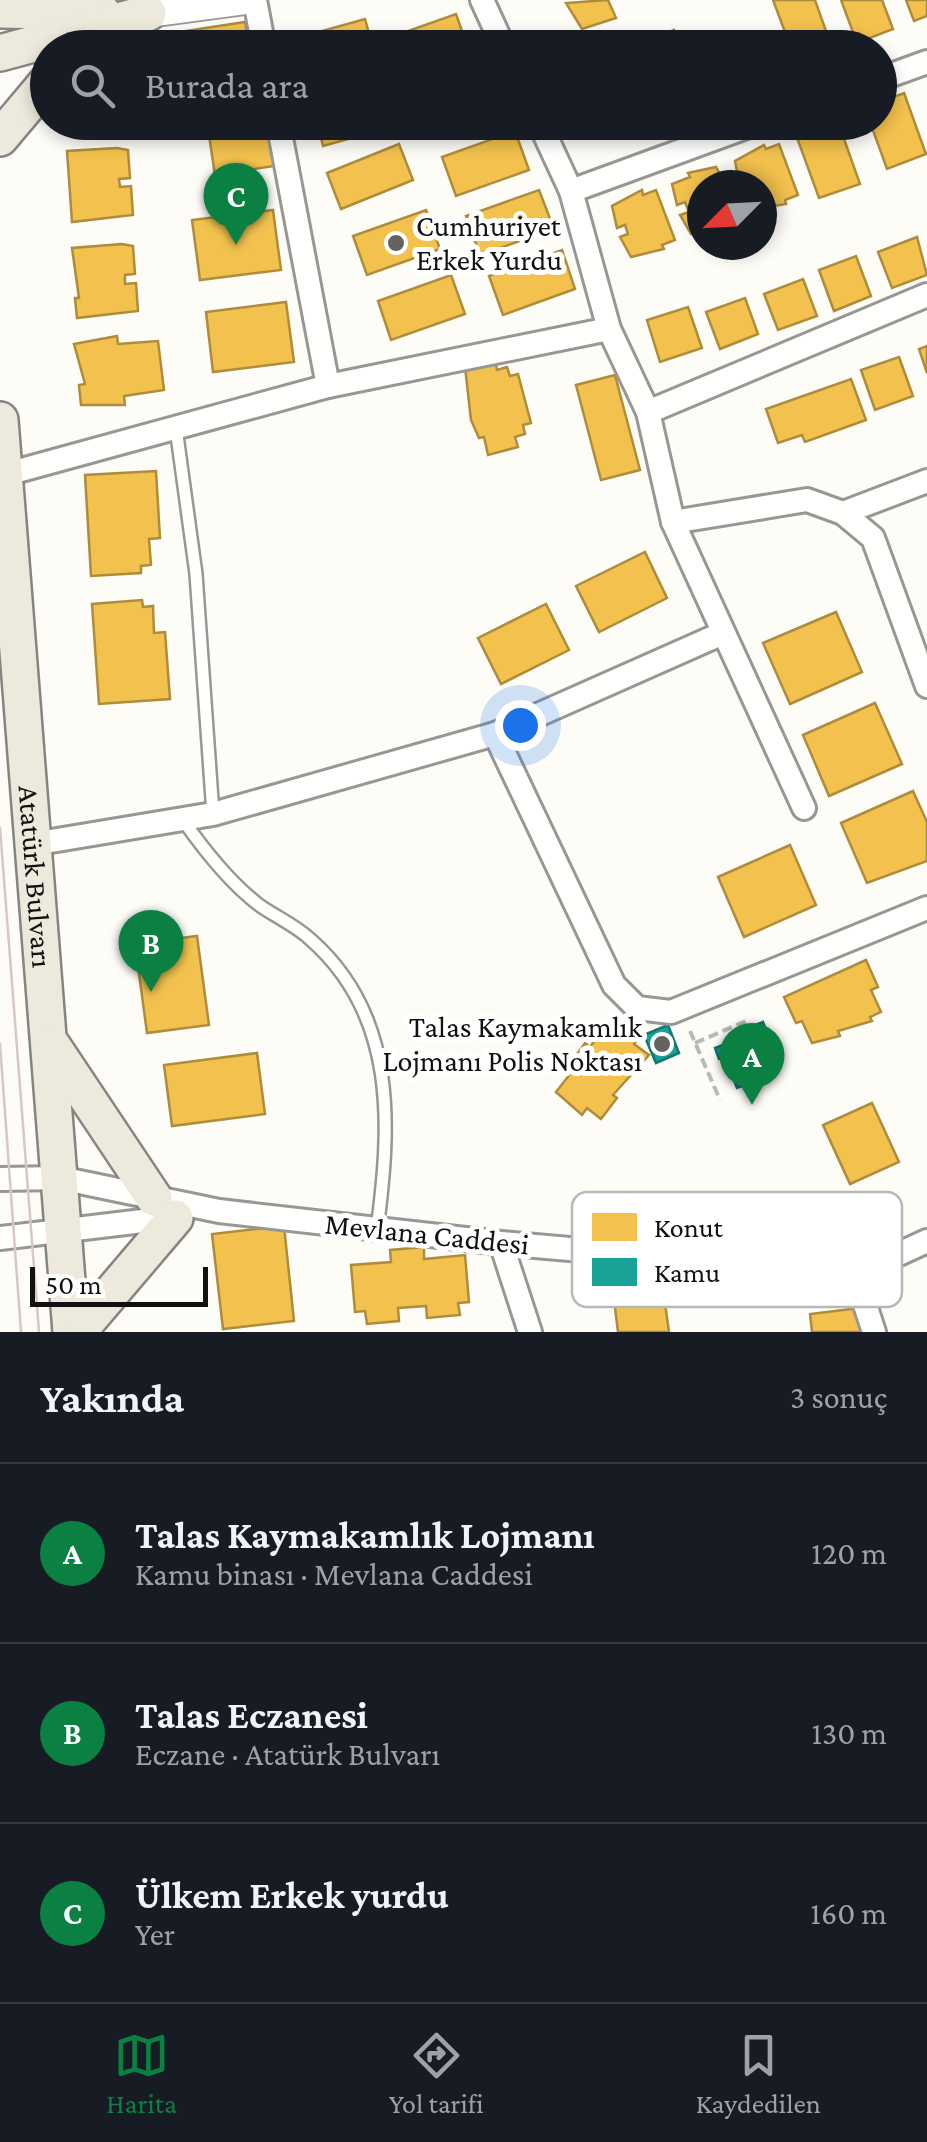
<!DOCTYPE html>
<html lang="tr">
<meta charset="utf-8">
<style>
body{margin:0;font-family:"Crimson Pro",serif;background:#20242c;color:#f1f3f6}
.compass{position:absolute;left:687px;top:170px;width:90px;height:90px;border-radius:50%;background:#171b24;box-shadow:0 5px 15px #0003;rotate:246deg}
.scale{position:absolute;left:30px;bottom:25px;width:178px;box-sizing:border-box;padding-left:10px;border:5px solid #111;border-top:0;font-size:28px;line-height:35px;white-space:nowrap;color:#111;-webkit-text-stroke:8px #fff;paint-order:stroke}
.you{position:absolute;left:520px;top:725px;width:35px;height:35px;margin:-25px;border:8px solid #fff;border-radius:50%;background:#1a73e8;box-shadow:0 0 0 15px #1a73e833}
.badge{display:grid;place-items:center;width:65px;height:65px;border-radius:50%;background:#0b8043;color:#fff;font-size:32px;font-weight:700}
.pin{position:absolute;translate:-50% -82px;filter:drop-shadow(0 2px 5px #0008)}
.pin::after{content:'';position:absolute;top:52px;width:35px;height:30px;background:inherit;clip-path:polygon(0 0,100% 0,50% 100%)}
.list{margin:0;padding:0;list-style:none}
h2{display:flex;justify-content:space-between;align-items:center;height:130px;margin:0;padding:0 40px;font-size:42px}
h2 small{font-size:32px;font-weight:400;color:#9ea1a6}
.list li{display:grid;grid-template-columns:65px 1fr auto;gap:30px;align-items:center;box-sizing:border-box;height:180px;padding:0 40px;border-top:2px solid #363941}
.list b{display:block;font-size:38px;white-space:nowrap}
.list p{margin:0;font-size:32px;white-space:nowrap;color:#9ea1a6}
.list em{font-size:32px;font-style:normal;color:#9ea1a6}
.icon{flex:none;width:55px;height:55px;fill:none;stroke:currentColor;stroke-width:2;stroke-linecap:round;stroke-linejoin:round}
.map{position:relative;flex:none;width:927px;height:1332px;overflow:hidden}
.search{position:absolute;background:#171b24;box-shadow:0 5px 15px #0003;left:30px;right:30px;top:30px;height:110px;display:flex;align-items:center;gap:25px;box-sizing:border-box;padding:0 35px;border-radius:55px;color:#9ea1a6;font-size:38px}
.sheet{height:670px;background:#171b24}
nav{display:flex;justify-content:space-around;align-items:center;box-sizing:border-box;height:140px;border-top:2px solid #363941;background:#171b24;font-size:28px;color:#9ea1a6}
nav a{display:grid;justify-items:center;gap:5px}
nav .on{color:#0b8043}
.map>svg:first-child{display:block}
</style>
<div class="map">
<svg width="927" height="1332" viewBox="0 0 927 1332">
<rect width="100%" height="100%" fill="#fdfcf7"/>
<g fill="#f2c14e" stroke="#ae8c3c" stroke-width="2.5">
<path d="M608 0 616 18 582 29 566 3Z"/>
<path d="M773 0H815L832 48H791Z"/>
<path d="M841 0H882L893 29 857 43Z"/>
<path d="M906 0H927V16L914 21Z"/>
<path d="M456 14 468 48H398L394 36Z"/>
<path d="M365 19 373 48H296L293 39Z"/>
<path d="M245 22 250 48H181L179 32Z"/>
<path d="M674 30 676 36 687 32 693 48H654L662 42 660 36Z"/>
<path d="M904 93 926 154 887 169 870 122H880V102Z"/>
<path d="M207 122H267L274 166 215 175Z"/>
<path d="M317 122H394L395 126 323 146Z"/>
<path d="M426 122H472L431 137Z"/>
<path d="M616 122H643L645 126 630 132 628 126 619 130Z"/>
<path d="M829 122H838L860 184 819 198 796 135Z"/>
<path d="M515 131 529 170 456 196 442 157Z"/>
<path d="M399 144 413 180 341 209 327 173Z"/>
<path d="M779 144 798 195 785 200 786 204 762 208V185H750L747 179 739 182 735 161 764 145 766 149Z"/>
<path d="M117 148 128 150 130 178 119 179 120 187 131 186 133 215 72 222 67 151Z"/>
<path d="M716 167 726 185H702V230L691 234 680 215 689 212 685 202 677 205 672 184 690 177 688 173Z"/>
<path d="M539 190 554 229 480 255 466 216Z"/>
<path d="M642 190 643 195 656 190 675 240 662 245 664 249 631 257 620 237 628 234 625 225 617 228 612 206Z"/>
<path d="M273 210 281 270 200 280 192 220Z"/>
<path d="M426 210 440 249 367 275 353 236Z"/>
<path d="M917 237 927 275 892 288 878 252Z"/>
<path d="M122 244 133 246 135 274 125 275V284L136 283 138 311 77 318 75 298H79L72 248Z"/>
<path d="M562 250 575 289 503 315 489 276Z"/>
<path d="M856 256 871 296 834 311 819 270Z"/>
<path d="M451 275 465 314 391 340 378 301Z"/>
<path d="M803 279 817 316 778 330 764 294Z"/>
<path d="M745 298 758 334 720 349 706 312Z"/>
<path d="M286 302 294 362 213 372 206 312Z"/>
<path d="M688 307 702 348 660 362 647 320Z"/>
<path d="M117 336 118 344 158 341 164 390 124 396 125 405H81L79 385 85 384 74 344Z"/>
<path d="M927 346V373L919 349Z"/>
<path d="M899 357 913 396 875 410 861 370Z"/>
<path d="M495 359 497 370 507 367 510 376 518 374 531 423 523 425 525 434 515 437 518 447 488 455 484 437 479 438 471 420 465 367Z"/>
<path d="M615 375 640 470 601 480 576 385Z"/>
<path d="M851 379 866 420 805 442 802 435 778 443 766 409Z"/>
<path d="M156 471 160 538 149 539 151 565 141 566V573L91 576 85 475Z"/>
<path d="M645 552 667 598 599 632 576 586Z"/>
<path d="M142 600 143 607 153 606 154 633 165 632 170 699 99 704 92 604Z"/>
<path d="M546 604 569 650 501 684 478 638Z"/>
<path d="M836 612 862 672 790 704 763 643Z"/>
<path d="M875 703 902 764 829 796 803 735Z"/>
<path d="M913 791 927 822V861L867 883 841 823Z"/>
<path d="M790 845 816 905 744 937 718 877Z"/>
<path d="M197 936 209 1025 147 1033 135 944Z"/>
<path d="M866 960 878 987 871 990 881 1012 870 1017 872 1021 838 1031 840 1036 812 1043 802 1021 796 1023 784 997Z"/>
<path d="M610 1019 639 1037 634 1044 649 1055 613 1095 617 1098 601 1119 587 1108 582 1115 556 1092 577 1065 572 1061 585 1043 590 1047Z"/>
<path d="M257 1053 265 1114 172 1126 164 1065Z"/>
<path d="M872 1103 899 1162 850 1184 823 1125Z"/>
<path d="M284 1226 294 1321 223 1329 212 1234Z"/>
<path d="M424 1247V1259L465 1255 469 1302 458 1303 460 1315 427 1318 426 1306 398 1308 399 1321 367 1324 365 1311 355 1312 351 1265 391 1262 390 1250Z"/>
<path d="M659 1261 669 1332H618L610 1268Z"/>
<path d="M860 1308 863 1332H812L810 1314Z"/>
</g>
<g fill="#17a398" stroke="#157770" stroke-width="2.5">
<path d="M763 1022 779 1063 760 1071 763 1078 737 1088 725 1057 719 1059 715 1048 733 1041 731 1035Z"/>
<path d="M668 1025 679 1053 656 1063 644 1035Z"/>
</g>
<g fill="none" stroke-linecap="round" stroke-linejoin="round">
<g stroke="#979795" stroke-width="16">
<g id="service">
<path d="M176 428 196 574 213 814"/>
<path d="M183 820C204 850 229 882 259 905 276 917 295 925 310 939 397 1015 391 1125 377 1229"/>
</g>
</g>
<g stroke="#979795" stroke-width="28">
<g id="minor">
<path d="M255 0 264 48"/>
<path d="M482 0 504 48"/>
<path d="M880 79 927 62"/>
<path d="M278 122 328 386"/>
<path d="M539 122 571 191 609 329 648 412 673 522 804 808"/>
<path d="M571 191 760 122"/>
<path d="M648 412 927 295"/>
<path d="M3 475 328 386 609 329"/>
<path d="M843 513 927 481"/>
<path d="M673 522 807 500 843 513 873 538 927 686"/>
<path d="M495 734 614 985 637 1008 671 1012 927 908"/>
<path d="M33 844 213 814 495 734 723 633"/>
<path d="M0 1179 60 1178 219 1211 501 1243 855 1274 927 1241"/>
<path d="M0 1238 176 1217"/>
<path d="M501 1243 530 1332"/>
<path d="M855 1274 874 1332"/>
</g>
</g>
<g stroke="#979795" stroke-width="32">
<path id="tertiary" d="M148 13 245 0"/>
</g>
<g stroke="#858482" stroke-width="40">
<g id="primary">
<path d="M0 10 102 12"/>
<path d="M0 53 148 13"/>
<path d="M0 138 48 81"/>
<path id="s1" d="M0 420 71 1332"/>
<path d="M52 1045 154 1198"/>
<path d="M78 1332 175 1218"/>
</g>
</g>
<g stroke="#b9b9b8" stroke-width="4" stroke-dasharray="10 5" stroke-linecap="butt">
<path d="M690 1031 720 1100"/>
<path d="M695 1043 746 1021"/>
</g>
<use href="#service" stroke="#fffffe" stroke-width="11"/>
<use href="#minor" stroke="#fffffe" stroke-width="22"/>
<use href="#tertiary" stroke="#fffffe" stroke-width="28"/>
<use href="#primary" stroke="#ede9dc" stroke-width="35"/>
<g stroke="#d9c6c7" stroke-width="2.5">
<path d="M0 828 39 1332"/>
<path d="M0 1044 21 1332"/>
</g>
</g>
<g fill="#646362" stroke="#fff" stroke-width="4">
<circle cx="396" cy="243" r="10"/>
<circle cx="662" cy="1044" r="10"/>
</g>
<g text-anchor="middle" stroke-width="10" stroke-linejoin="round" paint-order="stroke">
<g font-size="30" fill="#111" stroke="#fff" text-anchor="start">
<text x="416" y="236">Cumhuriyet<tspan x="416" dy="34">Erkek Yurdu</tspan></text>
<text x="642" y="1037" text-anchor="end">Talas Kaymakamlık<tspan x="642" dy="34">Lojmanı Polis Noktası</tspan></text>
</g>
<g font-size="30" fill="#111" stroke="#fff">
<text dy="10" stroke="none"><textPath href="#s1" startOffset="458">Atatürk Bulvarı</textPath></text>
<text transform="translate(427 1234) rotate(6)" y="10">Mevlana Caddesi</text>
</g>
</g>
<rect x="572" y="1192" width="330" height="115" rx="15" fill="#fff" stroke="#b8b8b8" stroke-width="2.5"/>
<rect x="592" y="1213" width="45" height="28" fill="#f2c14e"/>
<rect x="592" y="1258" width="45" height="28" fill="#17a398"/>
<g font-size="28" fill="#111">
<text x="654" y="1237">Konut</text>
<text x="654" y="1282">Kamu</text>
</g>
</svg>
<svg class="compass" viewBox="-18 -18 36 36"><path d="M0-13l5 13h-10z" fill="#e53935"/><path d="M0 13l5-13h-10z" fill="#9ea1a6"/></svg>
<div class="scale">50 m</div>
<div class="you"></div>
<div class="pin badge" style="left:752px;top:1105px">A</div>
<div class="pin badge" style="left:151px;top:992px">B</div>
<div class="pin badge" style="left:236px;top:245px">C</div>
<div class="search"><svg class="icon" aria-label="search" viewBox="0 0 24 24"><circle cx="10" cy="10" r="6"/><path d="M15 15l6 6"/></svg>Burada ara</div>
</div>
<section class="sheet">
<h2>Yakında<small>3 sonuç</small></h2>
<ul class="list">
<li><span class="badge">A</span><div><b>Talas Kaymakamlık Lojmanı</b><p>Kamu binası · Mevlana Caddesi</p></div><em>120 m</em></li>
<li><span class="badge">B</span><div><b>Talas Eczanesi</b><p>Eczane · Atatürk Bulvarı</p></div><em>130 m</em></li>
<li><span class="badge">C</span><div><b>Ülkem Erkek yurdu</b><p>Yer</p></div><em>160 m</em></li>
</ul>
</section>
<nav>
<a class="on"><svg class="icon" aria-label="map" viewBox="0 0 24 24"><path d="M3 6l6-2 6 2 6-2v14l-6 2-6-2-6 2zM9 4v14M15 6v14"/></svg>Harita</a>
<a><svg class="icon" aria-label="directions" viewBox="0 0 24 24"><path d="M12 3l9 9-9 9-9-9zM9 14v-3h6M13 9l2 2-2 2"/></svg>Yol tarifi</a>
<a><svg class="icon" aria-label="saved" viewBox="0 0 24 24"><path d="M7 4h10v16l-5-4-5 4z"/></svg>Kaydedilen</a>
</nav>
